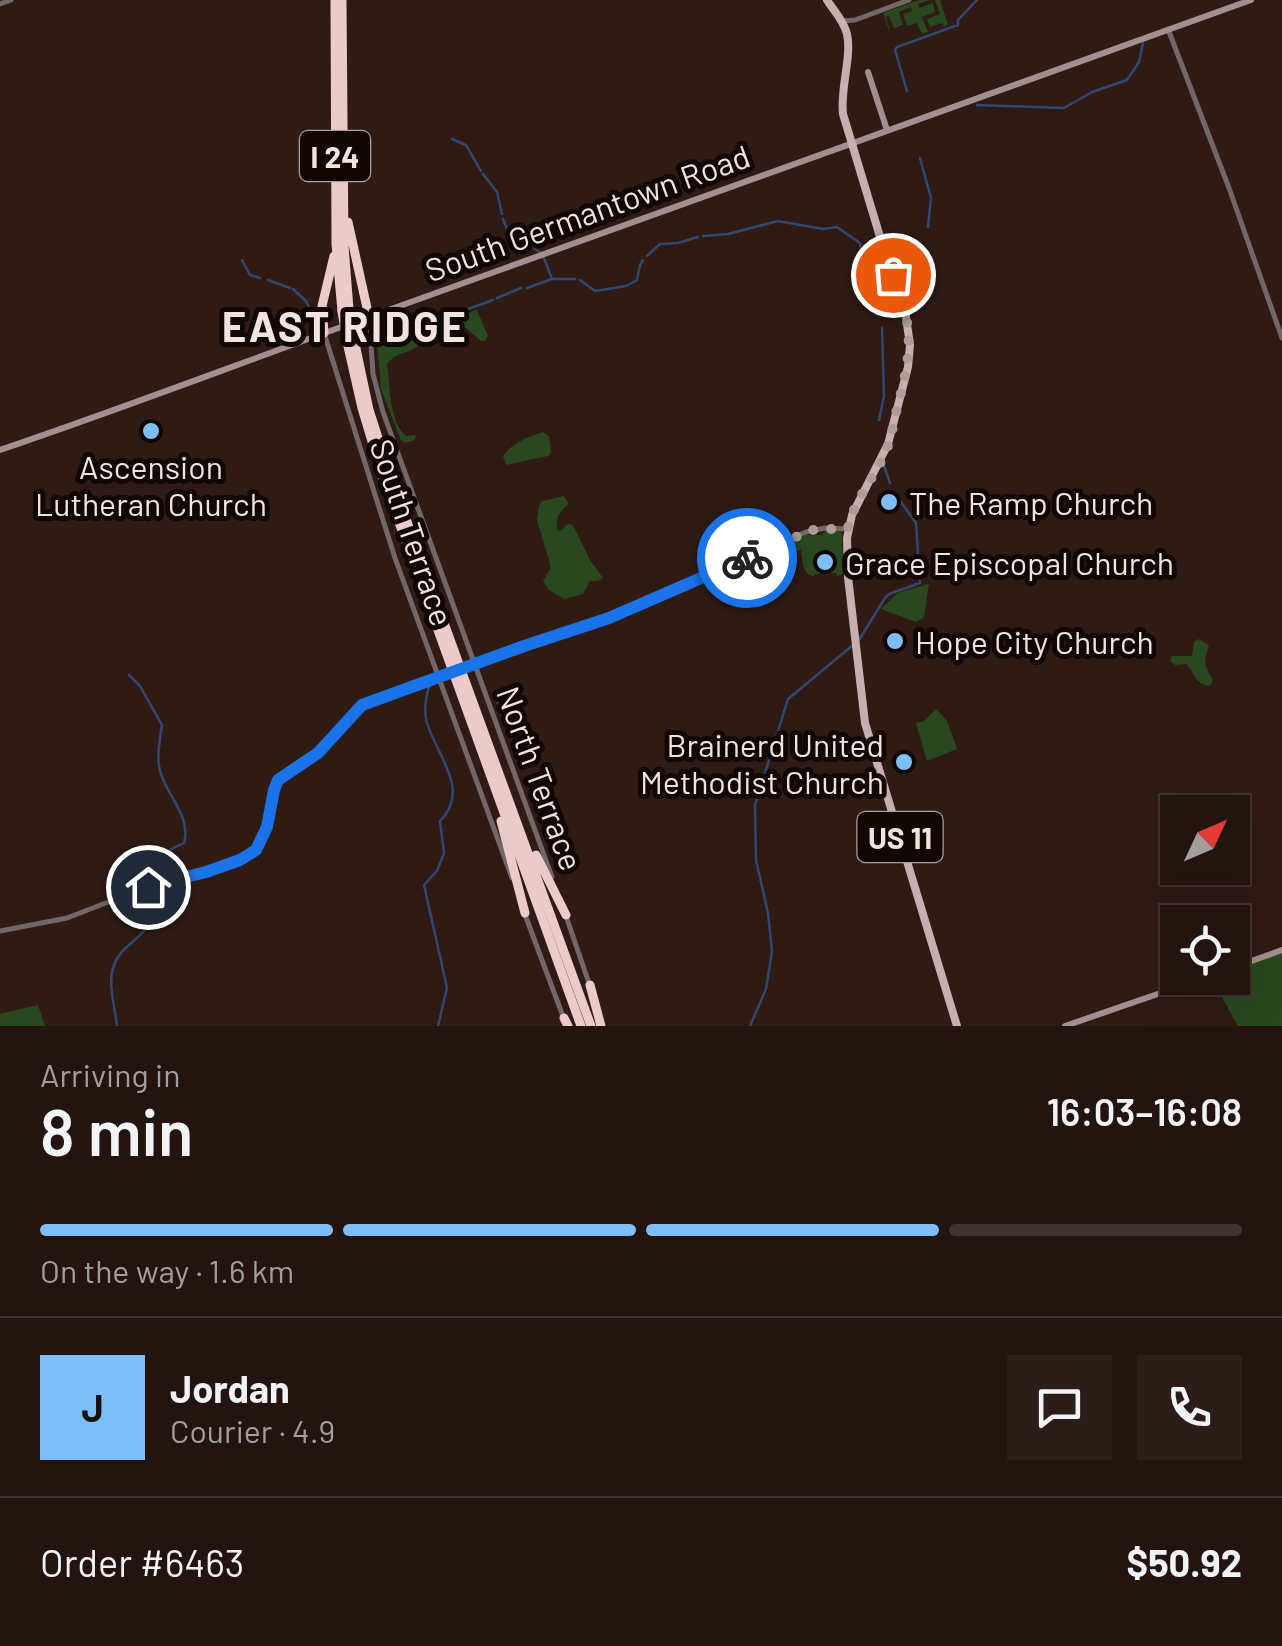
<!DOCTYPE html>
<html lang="en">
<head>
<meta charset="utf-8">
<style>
	:root { --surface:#24140f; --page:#2c1d18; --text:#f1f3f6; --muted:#a39e9e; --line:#41332f; --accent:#7dbef9 }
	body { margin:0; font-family:Barlow,sans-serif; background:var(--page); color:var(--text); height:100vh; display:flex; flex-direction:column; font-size:38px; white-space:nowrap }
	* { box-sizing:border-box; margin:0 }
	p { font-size:32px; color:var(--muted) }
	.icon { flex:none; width:55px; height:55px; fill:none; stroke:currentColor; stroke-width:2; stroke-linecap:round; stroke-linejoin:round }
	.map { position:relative; height:1026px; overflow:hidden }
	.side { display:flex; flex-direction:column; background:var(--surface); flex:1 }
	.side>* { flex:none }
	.needle { width:65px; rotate:46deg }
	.buttons { position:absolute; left:1160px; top:795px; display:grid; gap:20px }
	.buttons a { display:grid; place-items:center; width:90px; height:90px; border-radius:0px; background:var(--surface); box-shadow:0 10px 40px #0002,0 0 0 2px var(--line); font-size:50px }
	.pin { position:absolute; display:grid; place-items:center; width:85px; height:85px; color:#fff; margin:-42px; border:5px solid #fff; border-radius:50%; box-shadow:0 2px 10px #0007 }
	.courier { position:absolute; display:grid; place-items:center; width:100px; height:100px; margin:-50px; border:8px solid #1a73e8; border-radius:50%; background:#fff; color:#222; box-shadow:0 2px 12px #0007 }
	.overview em { font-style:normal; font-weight:600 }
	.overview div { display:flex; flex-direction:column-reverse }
	.overview { display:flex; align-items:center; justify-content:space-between; height:170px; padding:0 40px }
	h1 { font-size:65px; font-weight:600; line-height:75px }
	.bar { display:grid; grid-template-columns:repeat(4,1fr); gap:15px 10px; align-content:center; height:120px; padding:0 40px }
	.bar i { height:12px; border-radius:8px; background:var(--line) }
	.bar .current { background:var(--accent) }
	.bar p { grid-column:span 4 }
	.line { display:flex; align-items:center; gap:25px; padding:0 40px; border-top:2px solid var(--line) }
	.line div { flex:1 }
	.round { display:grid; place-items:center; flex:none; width:105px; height:105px; border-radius:0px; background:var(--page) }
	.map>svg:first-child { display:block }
	.green { fill:#29481f }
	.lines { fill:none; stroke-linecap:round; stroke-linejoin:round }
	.stream { stroke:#314872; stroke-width:2.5 }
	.tertiary { stroke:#746768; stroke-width:5 }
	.secondary { stroke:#a38f90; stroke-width:6 }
	.primary { stroke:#c8aeaf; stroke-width:8 }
	.motorway { stroke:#eacacb; stroke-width:9 }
	.tertiary-bridge { stroke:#746768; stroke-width:5 }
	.motorway-bridge { stroke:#eacacb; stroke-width:9 }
	.done { stroke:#ae9d97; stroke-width:10; stroke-dasharray:0 18 }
	.route { stroke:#1a73e8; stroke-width:12 }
	.poi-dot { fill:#7dbef9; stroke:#110806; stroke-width:4 }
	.labels { text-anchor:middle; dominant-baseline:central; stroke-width:10; stroke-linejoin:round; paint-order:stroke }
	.shield { fill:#110806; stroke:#aea19d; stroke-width:2.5 }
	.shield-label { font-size:30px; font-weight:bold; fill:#f2e3de }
	.street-label { font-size:32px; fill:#f2e3de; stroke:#110806 }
	.poi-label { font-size:32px; fill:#f2e3de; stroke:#110806; text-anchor:start }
	.district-label { font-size:42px; font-weight:bold; letter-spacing:2.5px; fill:#f2e3de; stroke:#110806 }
</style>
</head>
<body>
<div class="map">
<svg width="1282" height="1026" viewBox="0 0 1282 1026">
	<rect width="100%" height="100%" fill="#301b14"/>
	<!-- green -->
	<path class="green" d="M919 0H930L918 4 919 8 933 3 935 12 922 17 928 32 944 26 942 23 930 27 927 19 940 14 935 0H940L948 25 922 34 917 23 907 26 903 14 912 11 911 7 899 12 903 25 894 28 889 16 886 17 891 36 883 13Z
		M477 310 488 336 485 341H481L461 324C450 326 437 327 428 334 423 338 421 344 416 347 405 355 396 352 387 364 390 385 389 422 406 436L416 435 415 440 405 443 401 441 381 389 376 329 379 325 400 332 416 331Z
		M543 432 549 436 551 453 548 456 506 465 503 456C513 442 528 437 543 432Z
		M564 496 569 504C559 511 556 517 557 529L560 531 568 524 573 525 590 560 603 578 598 581H590L583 594 564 599 549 590 543 581 550 569V564L537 520 539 506 542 501Z
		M825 531 837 530 842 533 843 572 841 575 837 576 836 573 815 574 813 576C801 572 803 561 801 550L779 557 777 552 778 548 806 535H822Z
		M929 584 924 617 916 622 881 609 898 593Z
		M1198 639 1209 645C1204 663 1203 663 1213 680L1210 686C1195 685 1195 672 1186 664L1175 665 1170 661 1172 656H1192L1194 642Z
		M512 686 523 720 504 726 493 693Z
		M936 709 947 721 957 749 927 761 916 723 924 721Z
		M1282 952V1026H1238L1212 979 1232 978 1233 969Z
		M38 1005 45 1026H0V1014Z"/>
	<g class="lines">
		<!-- stream -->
		<path class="stream" d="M907 91 895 50 897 47 958 25V20L977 0
			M977 105 1064 108 1092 92 1127 80 1139 62 1143 43
			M452 139 466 145 481 171
			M920 158 931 198 928 227
			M483 174 497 192 502 214
			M503 219 507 229 541 253
			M703 236 728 234 778 221 823 229 837 227 860 243 861 253
			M647 256 660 244 678 243 698 237
			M544 258 552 279
			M242 260 250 275 260 278
			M268 280 290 288
			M580 280 595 291 626 286 637 280 640 265 643 260
			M527 288 552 279H575
			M293 289 306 301 311 311 317 313
			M497 298 521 288
			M379 320C400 338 423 324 447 316 462 311 477 306 493 300
			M879 420 884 396 882 328
			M884 466 890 483
			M859 640 885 598 889 594 920 583 916 523 898 498
			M430 683C426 696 423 710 427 723 437 756 471 790 440 821L444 853 437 871 424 885 447 988 438 1026
			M117 1026C115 1006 107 984 114 965 120 947 140 940 149 924 159 905 157 861 170 850 174 847 179 846 184 843 192 814 163 793 159 766 157 753 160 738 162 725L140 686 129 675
			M750 1026 766 989 772 951 768 913 756 860 755 805 788 699 853 645"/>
		<!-- tertiary -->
		<path class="tertiary" d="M0 4 11 0
			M841 21 855 20 909 0
			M1168 29 1229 188 1282 338
			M369 317 373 374 383 412 552 877
			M324 333 395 558 512 878
			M473 664 609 618 806 532 825 528 848 529
			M524 912 564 1019
			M566 916 590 986
			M0 931 67 918 155 884 206 872 249 855 259 847 263 838 271 813 274 790 283 776 318 753 363 705 443 675"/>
		<!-- secondary -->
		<path class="secondary" d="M868 72 887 130
			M0 450C124 408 246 361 369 317L1251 0
			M1232 968 1282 950
			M1065 1026 1204 978"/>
		<!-- primary -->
		<path class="primary" d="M827 0C834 11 844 21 847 34 852 57 840 88 843 114L884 250 904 303 910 345 908 367 888 444 852 515 847 538 848 577 865 723 957 1026"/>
		<!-- motorway -->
		<path class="motorway" d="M335 0 336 244 342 311
			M342 0 344 246 349 309
			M348 222 369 317
			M324 333 322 306 334 256
			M354 339 369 410 390 475 591 1026
			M347 342 362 408 383 478 581 1026
			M501 821 525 913
			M536 855 566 915
			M590 985 601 1026
			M564 1018 568 1026"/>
		<!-- tertiary-bridge -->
		<path class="tertiary-bridge" d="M446 674 470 665"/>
		<!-- motorway-bridge -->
		<path class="motorway-bridge" d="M349 309 354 339
			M342 311 347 342"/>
	</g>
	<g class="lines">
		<!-- done -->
		<path class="done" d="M747 558 812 530 848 528C854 500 875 477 886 451 892 436 894 420 898 405 912 350 914 329 893 275"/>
		<!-- route -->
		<path class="route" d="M148 887 206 872 240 860 256 850 267 827 274 790 278 780 318 753 362 705 524 646 609 618 747 558"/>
	</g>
	<!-- markers -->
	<g class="poi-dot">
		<circle cx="151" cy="431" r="10"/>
		<circle cx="889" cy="502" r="10"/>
		<circle cx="825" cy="562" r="10"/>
		<circle cx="895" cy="641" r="10"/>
		<circle cx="904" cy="762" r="10"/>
	</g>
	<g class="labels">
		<!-- shield labels -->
		<g class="shield">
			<rect x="300" y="131" width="70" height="50" rx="8"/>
			<rect x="857.5" y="812" width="85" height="50" rx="8"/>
		</g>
		<g class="shield-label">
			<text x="335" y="156">I 24</text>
			<text x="900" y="837">US 11</text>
		</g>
		<!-- street labels -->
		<g class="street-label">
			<text transform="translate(587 212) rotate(-20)">South Germantown Road</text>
			<text transform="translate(413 532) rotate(71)">South Terrace</text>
			<text transform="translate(541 778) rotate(70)">North Terrace</text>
		</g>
		<!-- poi labels -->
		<g class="poi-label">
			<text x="151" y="466" text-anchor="middle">Ascension<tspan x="151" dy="37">Lutheran Church</tspan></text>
			<text x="909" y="502">The Ramp Church</text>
			<text x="845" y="562">Grace Episcopal Church</text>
			<text x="915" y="641">Hope City Church</text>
			<text x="884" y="744" text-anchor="end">Brainerd United<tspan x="884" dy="37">Methodist Church</tspan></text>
		</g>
		<!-- district labels -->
		<g class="district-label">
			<text x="345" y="325">EAST RIDGE</text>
		</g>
	</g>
</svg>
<div class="buttons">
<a><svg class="needle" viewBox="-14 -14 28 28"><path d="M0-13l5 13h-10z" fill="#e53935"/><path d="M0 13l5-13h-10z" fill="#a39e9e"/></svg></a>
<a><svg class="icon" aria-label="locate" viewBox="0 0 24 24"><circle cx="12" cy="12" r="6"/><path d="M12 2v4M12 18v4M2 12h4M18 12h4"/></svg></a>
</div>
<div class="pin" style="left:893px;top:275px;background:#ea580c"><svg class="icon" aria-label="bag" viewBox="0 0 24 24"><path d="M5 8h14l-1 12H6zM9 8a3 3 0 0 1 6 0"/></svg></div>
<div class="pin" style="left:148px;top:887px;background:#1f2937"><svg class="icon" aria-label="home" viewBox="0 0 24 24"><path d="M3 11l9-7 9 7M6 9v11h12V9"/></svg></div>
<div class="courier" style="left:747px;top:558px"><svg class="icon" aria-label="bike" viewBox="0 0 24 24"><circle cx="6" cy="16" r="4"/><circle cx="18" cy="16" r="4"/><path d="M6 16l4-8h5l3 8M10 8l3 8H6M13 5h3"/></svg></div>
</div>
<section class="side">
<div class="overview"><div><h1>8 min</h1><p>Arriving in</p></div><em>16:03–16:08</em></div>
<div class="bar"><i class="current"></i><i class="current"></i><i class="current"></i><i></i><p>On the way · 1.6 km</p></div>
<div class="line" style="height:180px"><b class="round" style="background:var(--accent);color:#111">J</b><div><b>Jordan</b><p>Courier · 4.9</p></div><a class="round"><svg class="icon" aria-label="chat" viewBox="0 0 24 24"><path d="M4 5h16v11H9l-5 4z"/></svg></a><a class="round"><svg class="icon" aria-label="phone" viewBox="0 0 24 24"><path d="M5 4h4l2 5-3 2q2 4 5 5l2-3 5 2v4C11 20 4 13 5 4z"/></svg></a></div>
<div class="line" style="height:130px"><div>Order #6463</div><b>$50.92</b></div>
</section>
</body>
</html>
